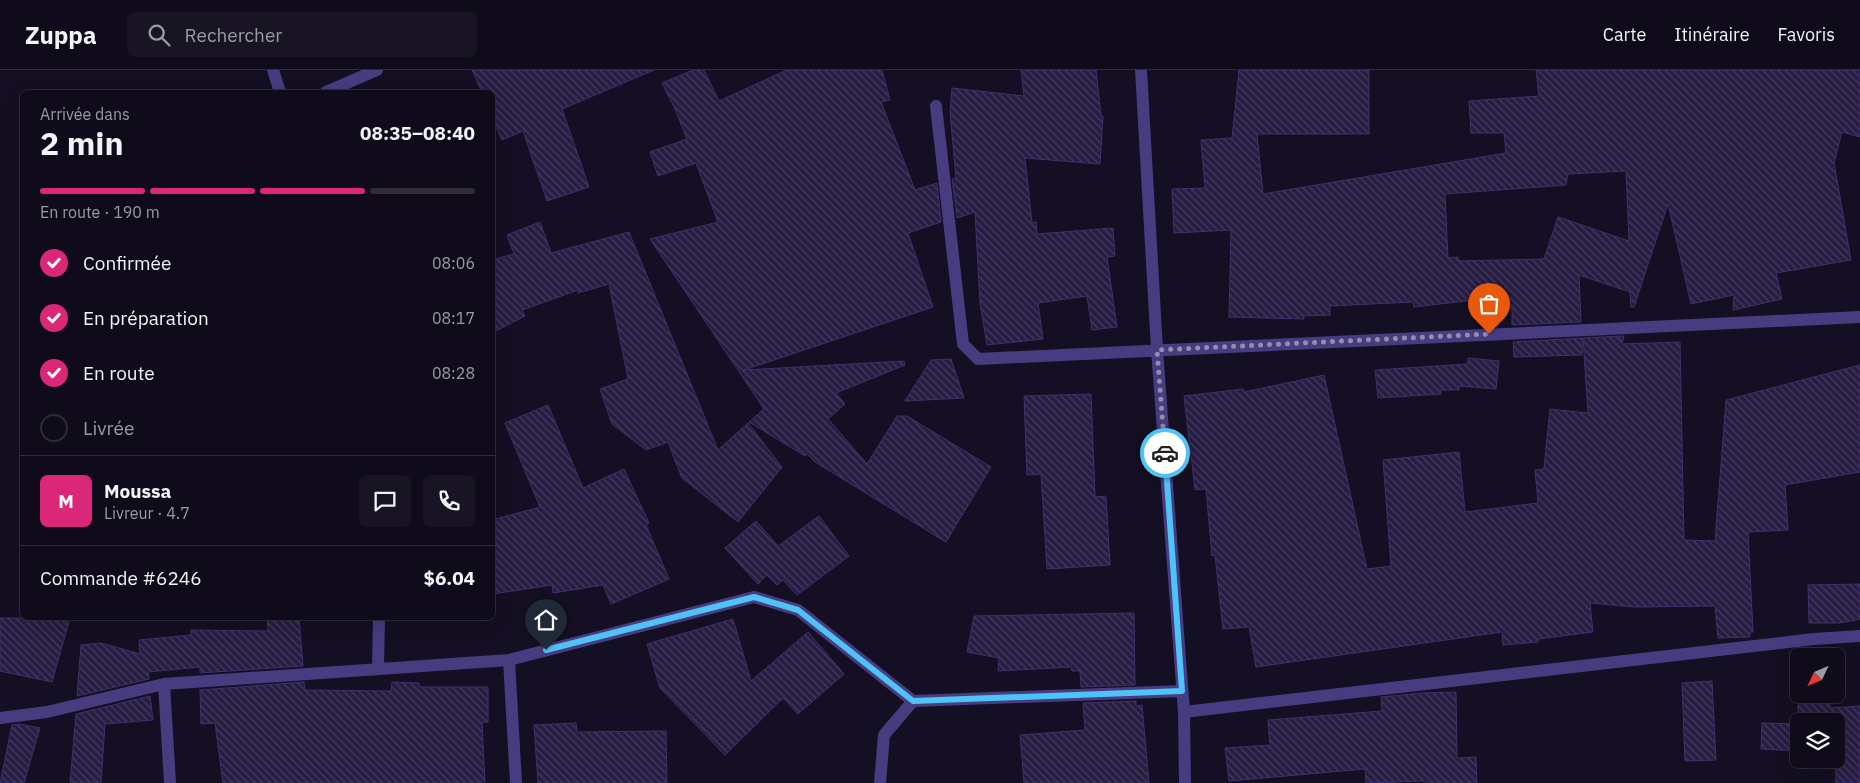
<!DOCTYPE html>
<html lang="fr">
<head>
<meta charset="utf-8">
<style>
	:root { --surface:#0f0b1a; --page:#181423; --text:#f1f3f6; --muted:#9b9ba2; --line:#2f2b39; --accent:#db2777 }
	body { margin:0; font-family:"IBM Plex Sans",sans-serif; background:var(--page); color:var(--text); height:100vh; display:flex; flex-direction:column; font-size:19px; white-space:nowrap }
	* { box-sizing:border-box; margin:0 }
	p { font-size:16px; color:var(--muted) }
	.icon { flex:none; width:28px; height:28px; fill:none; stroke:currentColor; stroke-width:2; stroke-linecap:round; stroke-linejoin:round }
	.map { position:relative; flex:1; overflow:hidden }
	.drawer { position:absolute; left:20px; top:20px; width:475px; height:530px; display:flex; flex-direction:column; background:var(--surface); border-radius:8px; box-shadow:0 5px 20px #0002,0 0 0 1px var(--line) }
	.drawer>* { flex:none }
	.needle { width:32px; rotate:226deg }
	.tools { position:absolute; left:1790px; top:578px; display:grid; gap:10px }
	.tools a { display:grid; place-items:center; width:55px; height:55px; border-radius:8px; background:var(--surface); box-shadow:0 5px 20px #0002,0 0 0 1px var(--line); font-size:25px }
	.pin { position:absolute; display:grid; place-items:center; width:42px; height:42px; color:#fff; margin:-51px -21px; border-radius:50% 50% 50% 0; rotate:-45deg; box-shadow:0 0 5px #0007 }
	.pin .icon { rotate:45deg }
	.courier { position:absolute; display:grid; place-items:center; width:50px; height:50px; margin:-25px; border:4px solid #4fc3f7; border-radius:50%; background:#fff; color:#222; box-shadow:0 1px 6px #0007 }
	.headline em { font-style:normal; font-weight:700 }
	.headline div { display:flex; flex-direction:column-reverse }
	.headline { display:flex; align-items:center; justify-content:space-between; height:85px; padding:0 20px }
	h1 { font-size:32px; font-weight:700; line-height:38px }
	.bar { display:grid; grid-template-columns:repeat(4,1fr); gap:8px 5px; align-content:center; height:60px; padding:0 20px }
	.bar i { height:6px; border-radius:4px; background:var(--line) }
	.bar .on { background:var(--accent) }
	.bar p { grid-column:span 4 }
	.line { display:flex; align-items:center; gap:12px; padding:0 20px; border-top:1px solid var(--line) }
	.line div { flex:1 }
	.round { display:grid; place-items:center; flex:none; width:52px; height:52px; border-radius:8px; background:var(--page) }
	ol { padding:0 20px; list-style:none }
	li { display:flex; align-items:center; gap:15px; height:55px }
	li p { margin-inline-start:auto }
	li .icon { padding:5px; border-radius:50%; background:var(--accent); color:#fff; stroke-width:4 }
	li:last-child { color:var(--muted) }
	li i { width:28px; height:28px; border:2px solid var(--line); border-radius:50% }
	header { display:flex; align-items:center; gap:30px; box-sizing:border-box; height:70px; padding:0 25px; background:var(--surface); border-bottom:1px solid var(--line) }
	header strong { font-size:24px }
	nav { display:flex; gap:28px; margin-inline-start:auto; font-size:18px }
	.search { width:350px; height:45px; background:var(--page); display:flex; align-items:center; gap:12px; box-sizing:border-box; padding:0 18px; border-radius:8px; color:var(--muted); font-size:19px }
	.map>svg:first-child { display:block }
	.building { fill:url(#building-back-hatch); stroke:#422f6d; fill-rule:evenodd }
	.lines { fill:none; stroke-linecap:round; stroke-linejoin:round }
	.lane { stroke:#463c7f; stroke-width:12 }
	.street { stroke:#463c7f; stroke-width:12 }
	.done { stroke:#958db0; stroke-width:5; stroke-dasharray:0 9 }
	.route { stroke:#4fc3f7; stroke-width:6 }
</style>
</head>
<body>
<header>
<strong>Zuppa</strong>
<div class="search"><svg class="icon" aria-label="search" viewBox="0 0 24 24"><circle cx="10" cy="10" r="6"/><path d="M15 15l6 6"/></svg>Rechercher</div>
<nav><a>Carte</a><a>Itinéraire</a><a>Favoris</a></nav>
</header>
<div class="map">
<svg width="1860" height="713" viewBox="0 0 1860 713">
	<defs>
		<pattern id="building-back-hatch" width="6" height="6" patternUnits="userSpaceOnUse" patternTransform="scale(1.25)"><rect width="6" height="6" fill="#271c42"/><path d="M-1 5l2 2M0 0l6 6M5-1l2 2" fill="none" stroke="#463c5e"/></pattern>
	</defs>
	<rect width="100%" height="100%" fill="#140f22"/>
	<!-- building -->
	<path class="building" d="M472 0H654L562 39 589 117 547 131 523 61 502 70 492 48V22H482Z
		M693 0H704L719 31 787 0H882L890 30 881 32 915 120 937 113 941 152 908 163 933 237 744 300 904 291 905 295 836 323 845 334 828 349 867 394 897 346H907L991 397 946 472 815 392 807 384 805 386 749 352 764 339 650 169 718 152 696 93 658 106 650 82 687 69 675 39 662 13Z
		M1021 0H1096L1101 46H1103L1100 94 1025 88 1032 153 1036 152 1037 164 1113 158 1115 186 1107 187 1117 257 1092 260 1087 226 1038 233 1043 269 987 275 980 233 975 142 957 148 952 109 956 108 950 42 952 18 1024 26Z
		M1239 0H1369V64H1257L1263 124 1506 83 1504 63H1471L1469 31 1539 26 1536 0H1860V67L1842 62 1834 93 1851 190 1776 203 1782 229 1733 240 1734 225 1691 234 1668 134 1634 237H1631L1630 222 1579 205 1581 252 1512 255V239L1474 240V230L1414 237 1413 232 1330 236V245L1304 246V249L1229 247 1231 160 1174 163 1172 119 1205 118 1201 70 1232 68ZM1626 101 1629 171 1558 147 1544 189 1459 191 1458 187 1448 188 1445 124 1566 115 1568 104Z
		M540 152 551 183 629 162 718 380 748 353 782 397 738 452 682 408 668 372 646 380 612 354 600 319 628 309 609 214 578 223V220L522 240 525 246 492 263V190L514 184 507 165Z
		M1624 266 1622 274 1680 272 1684 470 1715 471 1726 330 1860 295V402L1785 415 1788 460 1748 462 1753 562H1750V567L1718 568 1715 536 1634 537 1590 533 1593 562 1538 569V572L1503 575 1502 562 1256 597 1249 557 1223 559 1215 485 1212 486 1206 419 1195 420 1184 326 1243 319 1244 322 1324 305 1367 499 1391 496 1383 390 1459 382 1465 442 1538 433 1535 400 1544 399 1550 339 1588 343 1583 268Z
		M1582 268V285L1514 287 1513 272Z
		M1468 288 1499 291 1496 319 1459 316V320H1440L1441 324 1378 328 1375 300 1468 294Z
		M951 289 964 328 905 331 931 290Z
		M1091 324 1095 427 1106 426 1110 495 1047 499 1041 404 1027 405 1024 326Z
		M548 335 583 418 624 399 649 453 646 455 669 509 611 534 603 515 553 523 552 515 492 524V450L540 437 505 353Z
		M819 446 849 486 797 525 783 510 777 515 767 505 758 514 725 478 756 451 778 476Z
		M1860 514V549L1840 553H1809L1808 515Z
		M1134 543 1135 615 1081 617 1080 601H1072L1071 597 998 601 999 588 967 582 974 546Z
		M0 548H70L52 612 0 601Z
		M267 548H299L303 596 200 603V597L148 602 149 609 77 626 81 575 101 573 140 584 139 570 191 565V560L268 561Z
		M733 549 751 611 808 562 844 604 798 644 783 628 725 685 660 618 647 574Z
		M1712 611 1716 690 1685 691 1682 613Z
		M304 612 305 620 391 621 392 612 419 613V617H488V652H482L485 713H223L215 653 201 654 200 620Z
		M1456 622 1457 688 1476 687 1477 713H1426V711L1366 713 1365 699 1229 711 1225 678 1270 675 1268 650 1382 641 1381 627 1422 623Z
		M1798 624H1830V638L1860 636V713H1836V651H1799V681L1761 679 1762 653 1798 654Z
		M150 626 153 650 105 654 101 713H70L76 644Z
		M1136 631V636L1142 635 1149 713H1024L1020 665 1085 660 1083 633Z
		M576 653 577 662 666 661 667 713H538L534 655Z
		M19 654 40 658 24 713H0L12 655Z"/>
	<g class="lines">
		<!-- lane -->
		<path class="lane" d="M326 22 377 0"/>
		<!-- street -->
		<path class="street" d="M273 0 280 22
			M1141 0 1157 280 1184 642 1185 713
			M936 36 963 274 978 289 1860 247
			M509 590 516 713
			M378 598 379 548
			M164 614 170 713
			M1184 642 1814 569 1860 566
			M0 648 47 642 164 614 509 590 754 527 798 540 913 631
			M880 713 884 665 913 631 1182 621"/>
	</g>
	<g class="lines">
		<!-- done -->
		<path class="done" d="M1165 383 1157 280 1489 264"/>
		<!-- route -->
		<path class="route" d="M546 580 754 527 798 540 913 631 1182 621 1165 383"/>
	</g>
</svg>
<div class="tools">
<a><svg class="needle" viewBox="-14 -14 28 28"><path d="M0-13l5 13h-10z" fill="#e53935"/><path d="M0 13l5-13h-10z" fill="#9b9ba2"/></svg></a>
<a><svg class="icon" aria-label="layers" viewBox="0 0 24 24"><path d="M12 4l9 5-9 5-9-5zM3 14l9 5 9-5"/></svg></a>
</div>
<div class="pin" style="left:1489px;top:264px;background:#ea580c"><svg class="icon" aria-label="bag" viewBox="0 0 24 24"><path d="M5 8h14l-1 12H6zM9 8a3 3 0 0 1 6 0"/></svg></div>
<div class="pin" style="left:546px;top:580px;background:#1f2937"><svg class="icon" aria-label="home" viewBox="0 0 24 24"><path d="M3 11l9-7 9 7M6 9v11h12V9"/></svg></div>
<div class="courier" style="left:1165px;top:383px"><svg class="icon" aria-label="car" viewBox="0 0 24 24"><path d="M5 17H2v-5l4-1 3-4h7l3 4 3 1v5h-3M9 17h6M6 11h13"/><circle cx="7" cy="17" r="2"/><circle cx="17" cy="17" r="2"/></svg></div>
<section class="drawer">
<div class="headline"><div><h1>2 min</h1><p>Arrivée dans</p></div><em>08:35–08:40</em></div>
<div class="bar"><i class="on"></i><i class="on"></i><i class="on"></i><i></i><p>En route · 190 m</p></div>
<ol>
<li><svg class="icon" aria-label="check" viewBox="0 0 24 24"><path d="M5 12l5 5 9-10"/></svg>Confirmée<p>08:06</p></li>
<li><svg class="icon" aria-label="check" viewBox="0 0 24 24"><path d="M5 12l5 5 9-10"/></svg>En préparation<p>08:17</p></li>
<li><svg class="icon" aria-label="check" viewBox="0 0 24 24"><path d="M5 12l5 5 9-10"/></svg>En route<p>08:28</p></li>
<li><i></i>Livrée</li>
</ol>
<div class="line" style="height:90px"><b class="round" style="background:var(--accent);color:#fff">M</b><div><b>Moussa</b><p>Livreur · 4.7</p></div><a class="round"><svg class="icon" aria-label="chat" viewBox="0 0 24 24"><path d="M4 5h16v11H9l-5 4z"/></svg></a><a class="round"><svg class="icon" aria-label="phone" viewBox="0 0 24 24"><path d="M5 4h4l2 5-3 2q2 4 5 5l2-3 5 2v4C11 20 4 13 5 4z"/></svg></a></div>
<div class="line" style="height:65px"><div>Commande #6246</div><b>$6.04</b></div>
</section>
</div>
</body>
</html>
